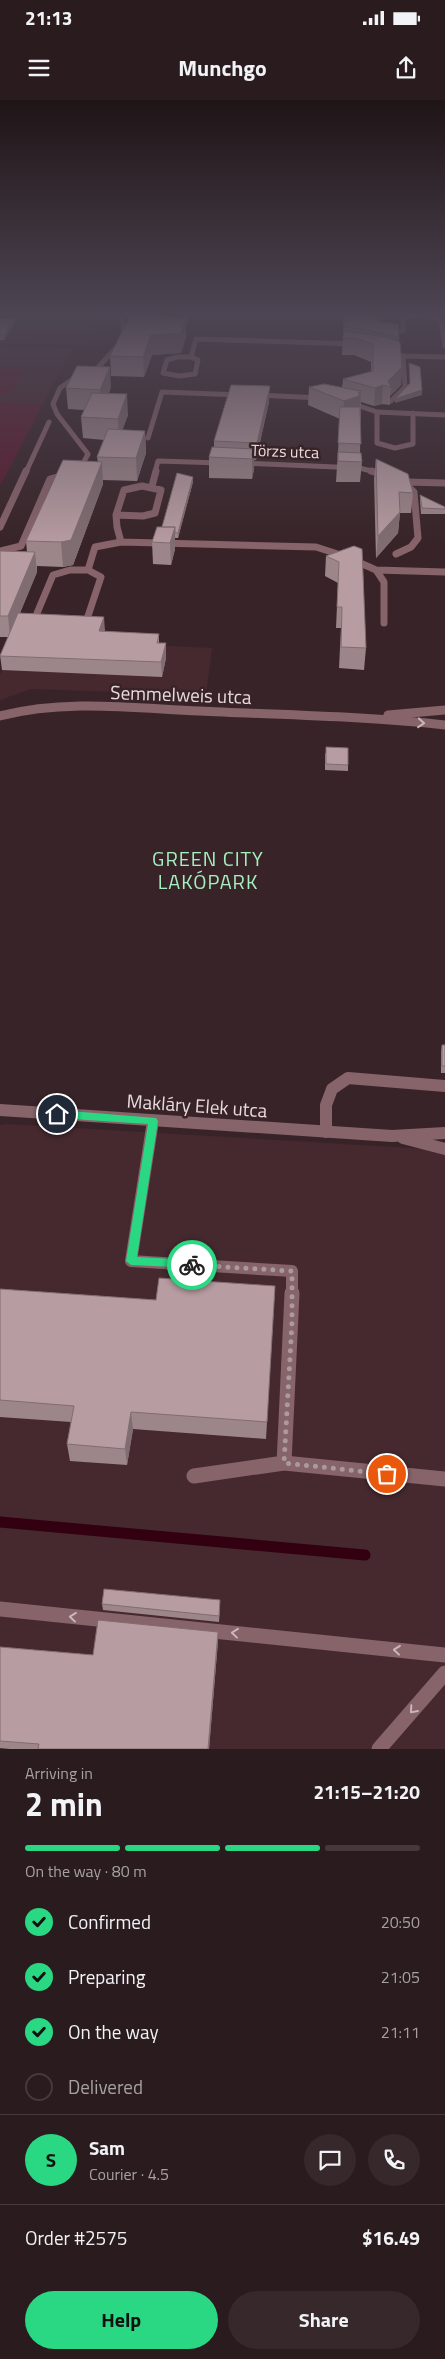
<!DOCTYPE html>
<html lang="en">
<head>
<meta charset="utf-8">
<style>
	:root { --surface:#2a1b1e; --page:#36282b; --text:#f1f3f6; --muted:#a5a1a4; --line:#46393c; --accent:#2ad884 }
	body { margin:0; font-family:"Titillium Web",sans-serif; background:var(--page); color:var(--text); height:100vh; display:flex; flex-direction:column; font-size:19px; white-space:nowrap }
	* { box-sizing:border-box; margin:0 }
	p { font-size:16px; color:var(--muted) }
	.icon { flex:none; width:28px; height:28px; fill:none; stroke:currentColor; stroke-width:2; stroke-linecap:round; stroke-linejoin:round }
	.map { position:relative; height:1649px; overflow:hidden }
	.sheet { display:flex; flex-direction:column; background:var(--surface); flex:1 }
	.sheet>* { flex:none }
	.pin { position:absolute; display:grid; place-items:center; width:42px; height:42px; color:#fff; margin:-21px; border:2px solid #fff; border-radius:50%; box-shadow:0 1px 5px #0007 }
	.courier { position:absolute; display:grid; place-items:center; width:50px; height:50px; margin:-25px; border:4px solid #2ad884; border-radius:50%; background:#fff; color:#222; box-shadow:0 1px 6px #0007 }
	.head em { font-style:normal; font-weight:700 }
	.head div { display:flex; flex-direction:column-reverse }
	.head { display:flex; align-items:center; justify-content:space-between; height:85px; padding:0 25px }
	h1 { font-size:32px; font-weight:700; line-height:38px }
	.bar { display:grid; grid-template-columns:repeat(4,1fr); gap:8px 5px; align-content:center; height:60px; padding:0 25px }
	.bar i { height:6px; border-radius:4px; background:var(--line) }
	.bar .selected { background:var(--accent) }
	.bar p { grid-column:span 4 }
	.line { display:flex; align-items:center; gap:12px; padding:0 25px; border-top:1px solid var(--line) }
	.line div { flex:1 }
	.round { display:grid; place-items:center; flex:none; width:52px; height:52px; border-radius:26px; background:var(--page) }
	ol { padding:0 25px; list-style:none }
	li { display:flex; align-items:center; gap:15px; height:55px }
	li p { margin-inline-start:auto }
	li .icon { padding:5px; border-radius:50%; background:var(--accent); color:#111; stroke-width:4 }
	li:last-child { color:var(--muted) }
	li i { width:28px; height:28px; border:2px solid var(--line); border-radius:50% }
	.cta { display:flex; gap:10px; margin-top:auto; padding:10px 25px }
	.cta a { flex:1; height:58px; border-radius:30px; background:var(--accent); color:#111; font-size:20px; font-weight:700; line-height:58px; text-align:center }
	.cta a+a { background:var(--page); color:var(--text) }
	.status { display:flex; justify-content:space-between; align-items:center; height:35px; padding:0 25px; background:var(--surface); direction:ltr }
	.status svg { height:14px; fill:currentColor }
	header { display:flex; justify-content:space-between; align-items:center; height:65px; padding:0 25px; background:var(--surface); font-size:22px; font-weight:700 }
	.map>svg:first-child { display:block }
	.built { fill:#45292f }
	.green { fill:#5a1c2e }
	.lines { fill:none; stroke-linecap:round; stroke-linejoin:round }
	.stream { stroke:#301; stroke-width:11 }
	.lane-far3 { stroke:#87636a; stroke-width:5 }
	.lane-far2 { stroke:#87636a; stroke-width:7 }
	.lane-far1 { stroke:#87636a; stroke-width:12 }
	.lane { stroke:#87636a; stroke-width:15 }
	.street-far3 { stroke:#87636a; stroke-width:5 }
	.street-far2 { stroke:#87636a; stroke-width:7 }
	.street-far1 { stroke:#87636a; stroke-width:9 }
	.street { stroke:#87636a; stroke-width:12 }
	.wall { fill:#9d868a }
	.shaded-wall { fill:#806d71 }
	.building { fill:#b79ca1; stroke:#806d71 }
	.oneway { stroke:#cbb6ba }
	.route { fill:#2ad884 }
	.done { stroke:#aa9a9e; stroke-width:5; stroke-dasharray:0 9 }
	.labels { text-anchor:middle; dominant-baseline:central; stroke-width:5; stroke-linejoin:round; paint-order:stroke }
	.far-street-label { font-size:16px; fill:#e8dadd; stroke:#382428 }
	.street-label { font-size:19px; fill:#e8dadd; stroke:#382428 }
	.neighbourhood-label { font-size:20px; letter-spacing:1px; fill:#a5f0c0; stroke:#382428 }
</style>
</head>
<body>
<div class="status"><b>21:13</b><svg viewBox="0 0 49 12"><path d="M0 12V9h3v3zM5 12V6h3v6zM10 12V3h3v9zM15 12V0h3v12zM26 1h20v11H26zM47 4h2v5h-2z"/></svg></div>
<header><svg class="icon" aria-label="menu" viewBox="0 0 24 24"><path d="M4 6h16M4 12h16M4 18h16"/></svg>Munchgo<svg class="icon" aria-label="share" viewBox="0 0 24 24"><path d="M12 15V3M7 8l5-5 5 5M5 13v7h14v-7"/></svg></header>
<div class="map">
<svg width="445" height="1649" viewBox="0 0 445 1649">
	<rect width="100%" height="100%" fill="#382428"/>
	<!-- built -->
	<path class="built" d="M9 214H102L88 245 0 243V216Z
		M0 247 73 248 43 304 0 303Z
		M15 539 212 548 206 595 31 589 0 600V575Z
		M7 1024 445 1050V1649H0V1025Z"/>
	<!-- green -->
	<path class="green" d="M0 268 25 269 10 295H0Z
		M0 302 43 304 0 386Z"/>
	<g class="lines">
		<!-- stream -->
		<path class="stream" d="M0 1422 365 1455"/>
		<!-- lane-far3 -->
		<path class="lane-far3" d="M73 279 60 288 53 304 57 314 88 354 79 371 75 372
			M377 312V343L395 348 413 344V313"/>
		<!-- lane-far2 -->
		<path class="lane-far2" d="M0 451 21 446 50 379 79 371"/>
		<!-- lane-far1 -->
		<path class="lane-far1" d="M153 1021 131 1161 292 1171V1194
			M326 1032V1005L332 989 348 978 445 986"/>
		<!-- lane -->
		<path class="lane" d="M284 1363 292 1193
			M194 1376 284 1363 445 1379
			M0 1509 445 1555
			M379 1649 445 1573"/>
		<!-- street-far3 -->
		<path class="street-far3" d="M410 214 440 218
			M440 214 445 246
			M395 216 403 218V230L397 232 380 230V218Z
			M403 218 413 216
			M185 224 188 214
			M390 251 403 256 445 257
			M177 257H191L198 260 195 274 179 276 163 273 167 260Z
			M191 257 196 239 356 244
			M92 274 125 238 121 214
			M256 295 321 298
			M391 301 405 287 403 256
			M348 302 377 312 445 315
			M148 338 162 292 241 295
			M241 363 359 368 376 372
			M26 372 49 322
			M155 372 158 361 221 363"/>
		<!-- street-far2 -->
		<path class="street-far2" d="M371 371 388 375
			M405 382 445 383
			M142 386 161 390 155 413 143 416 116 415 124 390Z
			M152 386 156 371
			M0 427 26 371
			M121 442 316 447 347 457 376 470 384 482V523
			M396 454 411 447 418 438 414 392 403 382
			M376 470 445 472
			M44 522 35 518 53 475 70 470H88L95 447 121 442 117 427 116 415
			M77 523 87 519 101 477 88 470"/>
		<!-- street-far1 -->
		<path class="street-far1" d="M388 615 445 610
			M0 616C65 599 133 608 199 611 281 615 363 616 445 625"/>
		<!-- street -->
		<path class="street" d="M0 1010 392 1036 445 1033
			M403 1038 445 1049"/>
	</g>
	<!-- wall -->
	<path class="wall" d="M131 214H168L167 217 186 218V237L181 253 152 255 144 277 111 276 110 256Z
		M344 214 377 218 379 222 399 237V241L402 267 401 285 390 296V305L382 304 374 306 361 302 360 353 362 362 360 382H336L340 319 308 305 309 287H342L343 279 371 272V262L354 255H342Z
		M0 218H15V223L4 240H0Z
		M111 287 109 293 128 315 122 330 145 331 146 353 137 381 103 380V384L73 465 63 467 37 466V472L20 513 105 532 159 534V543L166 558 162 577 2 570 0 555 8 537H0V451L27 452 26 441 98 362 97 357 104 340 83 338 81 317 84 310 68 309 66 288Z
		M269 302 256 360H254V369L252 379 209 378V357L214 347V341Z
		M376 359 413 393 411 413H400L398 433 376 458 374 379Z
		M193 377V382L178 438H175V449L171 465 153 464 152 442Z
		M420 395 445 407V414H421L420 401Z
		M354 446 366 548 364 570 339 568 341 528H336L338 483 325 476 326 456Z
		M325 653 348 665V671L325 670Z
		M442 945H445V973H441V952Z
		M275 1186 266 1339 133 1329 127 1365 70 1361 67 1344 71 1322 0 1317V1189L156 1200Z
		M102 1504 220 1506 219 1522 103 1510Z
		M218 1532V1541L209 1649H10L0 1648V1547L93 1555Z"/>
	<!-- shaded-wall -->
	<path class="shaded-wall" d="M161 214H168L161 234 186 218V237L181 253 152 255 144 277 143 257 151 235Z
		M15 218V223L4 240V235Z
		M110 267 111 287 102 311 100 290Z
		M402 267 401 285 390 296 391 287 388 281Z
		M383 285 382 304 374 306 375 288Z
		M270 286 269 302 256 360 257 343Z
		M422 290V295L395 303V299Z
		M361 291 360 310 342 320 344 301Z
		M127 294 128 315 119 340 118 319Z
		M145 331 146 353 137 381 136 358Z
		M255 349 254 369 252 379V359Z
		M102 362 103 384 73 465 63 467 61 442Z
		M193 377V382L178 438V433Z
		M400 412 398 433 376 458 378 436Z
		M175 427V449L171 465 170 443Z
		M35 452 37 472 10 537 8 516Z
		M104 517 105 531H99Z
		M166 543V558L162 577 161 562Z
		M131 1312 133 1329 127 1365 125 1349Z
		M218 1532V1541L209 1649H208Z"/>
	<!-- building -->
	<path class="building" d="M131 214H161L160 217 186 218 181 233 151 235 143 257 110 256Z
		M344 214H377V218L379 222 398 224 399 237 363 229 344 227Z
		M0 218H15L4 235H0Z
		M344 231 387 237 400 242 402 267 388 281 391 287 383 285 375 288 343 279 373 271V244L355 238H343Z
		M409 263 420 267 422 290 395 299 410 283Z
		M77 266 110 267 100 290 66 288Z
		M324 284 361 291 359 292V296L344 301 309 287Z
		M231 285 270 286 257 343 214 341Z
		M92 293 127 294 118 319 81 317Z
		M340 307H360L361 344 338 343Z
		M108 329 145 331 136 358 97 357Z
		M212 347 255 349 252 359 209 357Z
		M338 352 361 353 362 362 338 361Z
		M376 359 408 374 413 393 399 392 400 412 378 436Z
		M63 360 102 362 71 440 61 442 26 441Z
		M177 373 193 377 178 433H175V427H162Z
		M420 395 445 407V409L422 408Z
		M157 427H175L170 443 152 442Z
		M354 446 362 449 366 548 341 547 342 507H337L339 462 326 456Z
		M0 451 35 452 8 516H0Z
		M18 513 104 517 99 531 159 534 157 543H166L161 562 0 556Z
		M326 647 348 648V665L326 664Z
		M442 945H445V966H442Z
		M159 1178 275 1186 267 1322 131 1312 125 1349 67 1344 74 1306 0 1300V1189L156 1200Z
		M104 1489 220 1500 219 1516 102 1504Z
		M98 1520 218 1532 208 1649H38L39 1644 0 1641V1547L93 1555Z"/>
	<!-- one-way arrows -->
	<defs><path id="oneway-chevron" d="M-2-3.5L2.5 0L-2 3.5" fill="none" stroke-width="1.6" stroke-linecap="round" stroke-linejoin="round" transform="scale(1.25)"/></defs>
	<g class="oneway">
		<use href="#oneway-chevron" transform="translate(421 623) rotate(5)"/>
		<use href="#oneway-chevron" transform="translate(73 1517) rotate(-174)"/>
		<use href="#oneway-chevron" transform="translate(235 1533) rotate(-174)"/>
		<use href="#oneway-chevron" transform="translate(397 1550) rotate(-174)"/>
		<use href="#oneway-chevron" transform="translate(413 1610) rotate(131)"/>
	</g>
	<!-- sky -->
	<linearGradient id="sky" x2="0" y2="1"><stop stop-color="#1f1416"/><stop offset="0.48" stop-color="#4d4553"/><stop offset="1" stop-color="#4d4553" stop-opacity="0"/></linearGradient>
	<rect width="445" height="445" fill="url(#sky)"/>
	<!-- route -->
	<path class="route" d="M57 1010 156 1018 158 1021 137 1157 192 1160 196 1161V1168L131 1165 126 1161 148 1024 57 1018 53 1014Z"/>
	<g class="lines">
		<!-- done -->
		<path class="done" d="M192 1165 292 1171V1222L284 1363 387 1374"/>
	</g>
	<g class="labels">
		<!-- far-street labels -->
		<g class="far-street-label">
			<text transform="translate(285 351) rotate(2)">Törzs utca</text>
		</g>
		<!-- street labels -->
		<g class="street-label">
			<text transform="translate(181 594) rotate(2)">Semmelweis utca</text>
			<text transform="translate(197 1005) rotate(4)">Makláry Elek utca</text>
		</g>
		<!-- neighbourhood labels -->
		<g class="neighbourhood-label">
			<text x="208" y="758">GREEN CITY<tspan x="208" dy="23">LAKÓPARK</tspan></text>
		</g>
	</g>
</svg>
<div class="pin" style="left:387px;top:1374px;background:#ea580c"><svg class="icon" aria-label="bag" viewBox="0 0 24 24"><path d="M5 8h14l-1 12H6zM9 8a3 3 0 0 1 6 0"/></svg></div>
<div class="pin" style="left:57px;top:1014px;background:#1f2937"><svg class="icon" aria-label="home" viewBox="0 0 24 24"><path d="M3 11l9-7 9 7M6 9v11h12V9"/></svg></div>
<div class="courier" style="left:192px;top:1165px"><svg class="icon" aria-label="bike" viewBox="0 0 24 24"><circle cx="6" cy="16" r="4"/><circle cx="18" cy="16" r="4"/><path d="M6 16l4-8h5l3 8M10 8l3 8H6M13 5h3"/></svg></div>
</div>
<section class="sheet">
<div class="head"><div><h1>2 min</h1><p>Arriving in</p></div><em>21:15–21:20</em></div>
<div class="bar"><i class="selected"></i><i class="selected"></i><i class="selected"></i><i></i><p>On the way · 80 m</p></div>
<ol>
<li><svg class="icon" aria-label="check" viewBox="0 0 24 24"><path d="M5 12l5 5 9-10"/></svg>Confirmed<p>20:50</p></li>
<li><svg class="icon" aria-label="check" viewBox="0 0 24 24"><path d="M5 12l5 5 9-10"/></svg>Preparing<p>21:05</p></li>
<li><svg class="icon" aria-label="check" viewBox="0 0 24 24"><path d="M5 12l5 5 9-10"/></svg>On the way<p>21:11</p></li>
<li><i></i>Delivered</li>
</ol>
<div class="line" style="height:90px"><b class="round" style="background:var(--accent);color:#111">S</b><div><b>Sam</b><p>Courier · 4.5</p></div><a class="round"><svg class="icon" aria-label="chat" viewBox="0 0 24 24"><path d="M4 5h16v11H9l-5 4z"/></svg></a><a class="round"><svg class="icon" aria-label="phone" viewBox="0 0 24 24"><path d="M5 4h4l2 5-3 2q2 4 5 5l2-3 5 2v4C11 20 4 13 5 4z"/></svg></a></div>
<div class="line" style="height:65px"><div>Order #2575</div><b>$16.49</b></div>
<div class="cta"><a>Help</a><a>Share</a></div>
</section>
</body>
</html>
